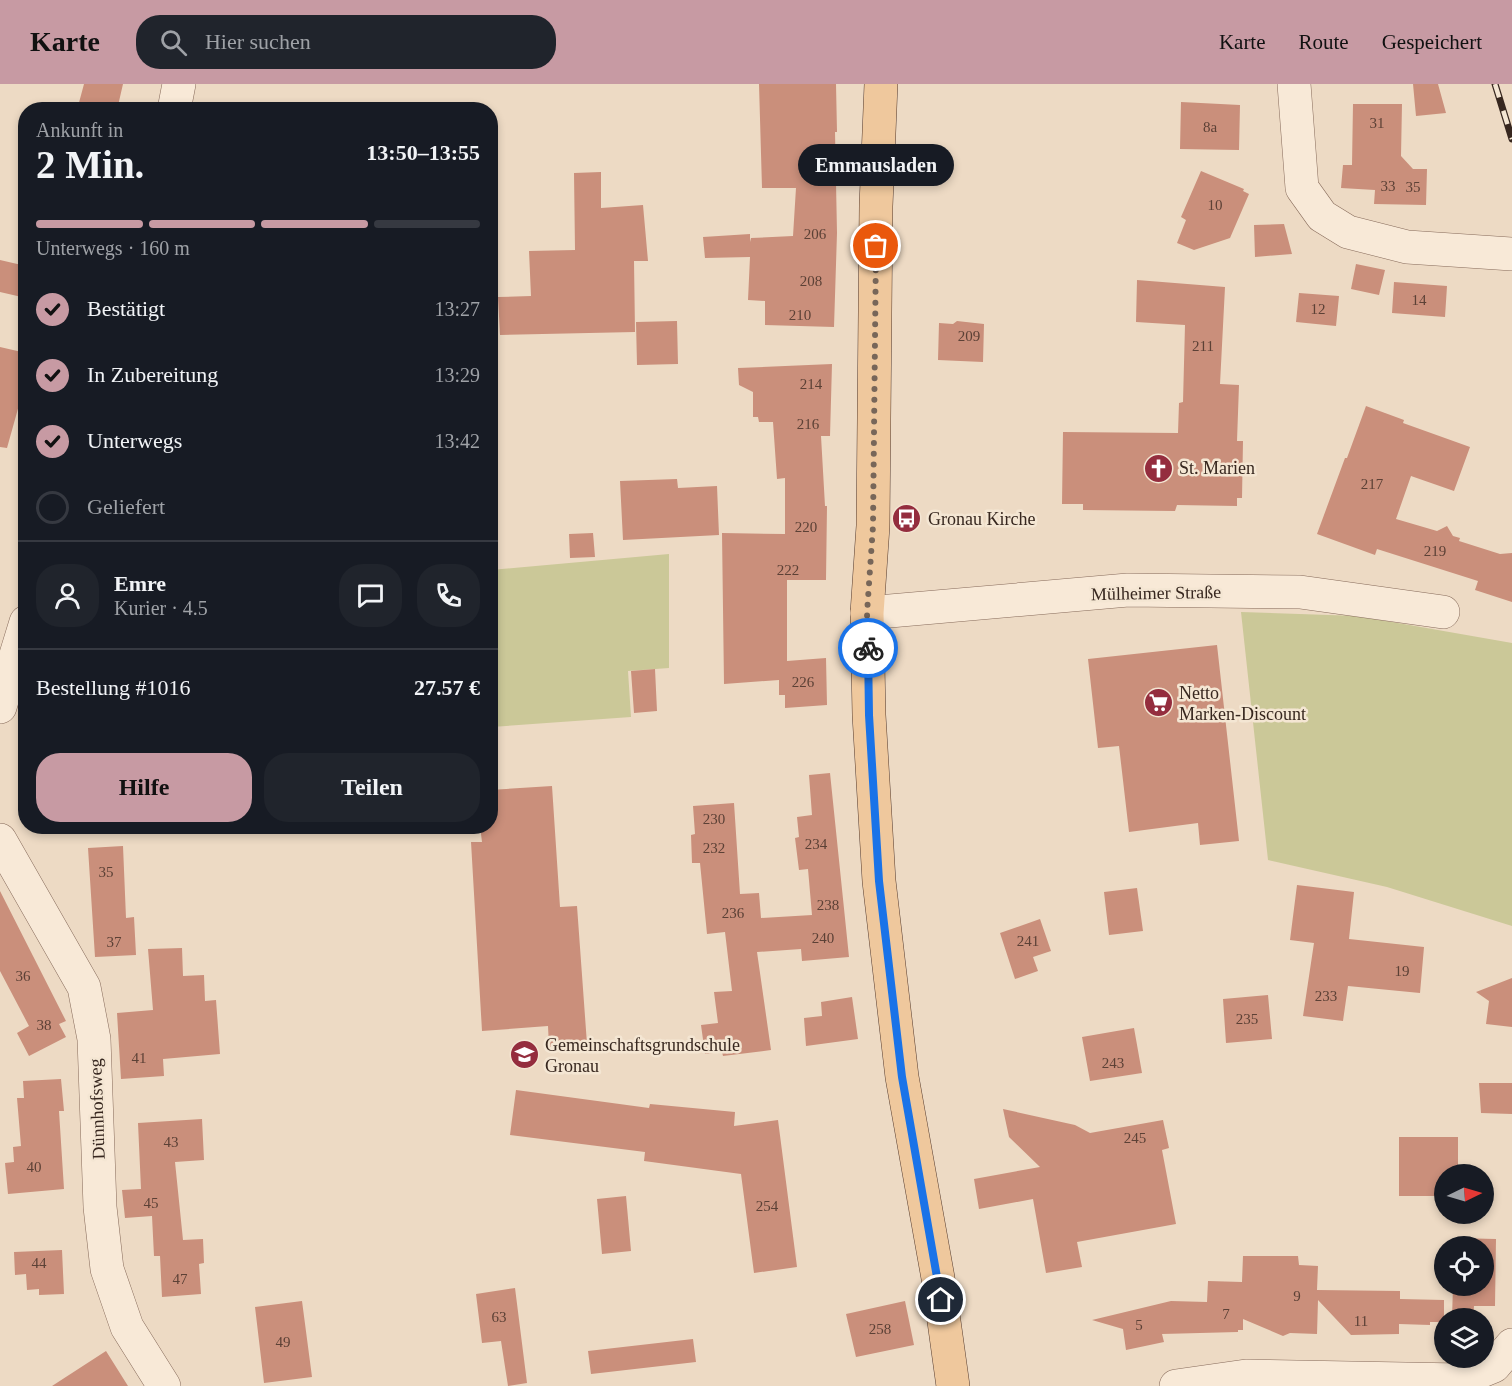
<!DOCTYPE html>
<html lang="de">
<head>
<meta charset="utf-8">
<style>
	:root { --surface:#171b24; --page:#20242c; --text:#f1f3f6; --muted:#9ea1a6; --line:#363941; --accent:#c79aa3 }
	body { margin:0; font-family:Georgia,serif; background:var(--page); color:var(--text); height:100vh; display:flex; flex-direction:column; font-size:22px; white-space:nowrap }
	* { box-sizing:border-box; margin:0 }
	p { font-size:20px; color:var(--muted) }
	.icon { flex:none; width:33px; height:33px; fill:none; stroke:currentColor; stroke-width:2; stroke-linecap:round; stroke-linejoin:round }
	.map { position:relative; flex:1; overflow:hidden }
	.side { position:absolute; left:18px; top:18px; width:480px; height:732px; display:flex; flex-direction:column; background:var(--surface); border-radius:24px; box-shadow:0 3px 9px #0003 }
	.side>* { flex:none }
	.needle { width:39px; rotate:85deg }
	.tools { position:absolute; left:1434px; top:1080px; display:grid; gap:12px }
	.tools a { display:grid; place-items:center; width:60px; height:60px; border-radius:50%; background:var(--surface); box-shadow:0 3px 9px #0003; font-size:30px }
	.pin { position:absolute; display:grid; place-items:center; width:51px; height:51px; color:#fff; margin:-26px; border:3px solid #fff; border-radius:50%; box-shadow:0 2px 6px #0007 }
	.courier { position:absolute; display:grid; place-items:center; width:60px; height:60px; margin:-30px; border:4px solid #1a73e8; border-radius:50%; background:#fff; color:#222; box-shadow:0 2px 8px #0007 }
	.bubble { position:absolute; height:42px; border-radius:21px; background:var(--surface); box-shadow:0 3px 9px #0003; font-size:20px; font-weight:600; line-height:42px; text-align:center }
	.overview em { font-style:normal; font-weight:600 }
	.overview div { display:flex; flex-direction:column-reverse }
	.overview { display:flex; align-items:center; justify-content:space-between; height:102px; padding:0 18px }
	h1 { font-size:39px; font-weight:600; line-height:45px }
	.bar { display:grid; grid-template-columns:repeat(4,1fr); gap:9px 6px; align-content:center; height:72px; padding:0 18px }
	.bar i { height:8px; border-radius:4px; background:var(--line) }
	.bar .active { background:var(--accent) }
	.bar p { grid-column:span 4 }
	.line { display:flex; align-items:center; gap:15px; padding:0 18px; border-top:2px solid var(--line) }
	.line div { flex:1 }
	.round { display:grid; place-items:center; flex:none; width:63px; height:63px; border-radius:24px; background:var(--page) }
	ol { padding:0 18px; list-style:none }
	li { display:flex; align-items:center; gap:18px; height:66px }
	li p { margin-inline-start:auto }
	li .icon { padding:6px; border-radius:50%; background:var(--accent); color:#111; stroke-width:4 }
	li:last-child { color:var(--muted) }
	li i { width:33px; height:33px; border:3px solid var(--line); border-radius:50% }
	.primary-button { display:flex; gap:12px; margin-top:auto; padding:12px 18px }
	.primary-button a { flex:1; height:69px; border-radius:24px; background:var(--accent); color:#111; font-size:24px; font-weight:600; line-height:69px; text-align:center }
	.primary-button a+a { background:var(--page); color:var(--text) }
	header { display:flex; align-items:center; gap:36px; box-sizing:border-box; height:84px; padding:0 30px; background:var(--accent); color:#111 }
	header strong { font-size:28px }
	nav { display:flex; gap:33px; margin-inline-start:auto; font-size:21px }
	.search { width:420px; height:54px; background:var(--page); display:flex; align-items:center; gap:15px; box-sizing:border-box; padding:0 21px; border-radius:24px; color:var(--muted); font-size:22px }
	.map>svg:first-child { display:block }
	.green { fill:#cbc898 }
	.building { fill:#ca8f7b }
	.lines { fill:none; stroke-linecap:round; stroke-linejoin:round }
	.minor-casing { stroke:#876b5b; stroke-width:34 }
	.major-casing { stroke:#553b2f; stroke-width:34 }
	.minor { stroke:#f8e9d7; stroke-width:33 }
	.major { stroke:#efc89d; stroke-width:33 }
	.rail-casing { stroke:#37271f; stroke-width:7 }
	.rail { stroke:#f4e6d3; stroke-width:4.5; stroke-dasharray:14; stroke-linecap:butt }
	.done { stroke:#776659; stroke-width:6; stroke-dasharray:0 10.8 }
	.route { stroke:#1a73e8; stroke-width:8 }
	.labels { text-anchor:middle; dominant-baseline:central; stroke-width:5; stroke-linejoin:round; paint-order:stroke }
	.number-label { font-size:15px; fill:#5c4136 }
	.poi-label { font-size:18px; fill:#37271f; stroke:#f4e6d3; text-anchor:start }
	.street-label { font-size:18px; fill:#37271f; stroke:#f4e6d3 }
</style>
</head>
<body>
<header>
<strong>Karte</strong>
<div class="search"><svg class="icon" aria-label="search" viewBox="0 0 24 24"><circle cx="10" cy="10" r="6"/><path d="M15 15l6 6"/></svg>Hier suchen</div>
<nav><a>Karte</a><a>Route</a><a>Gespeichert</a></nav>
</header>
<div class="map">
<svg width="1512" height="1302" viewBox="0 0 1512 1302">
	<rect width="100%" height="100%" fill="#eddac4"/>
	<!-- green -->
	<path class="green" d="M669 470V584L628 587 631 633 491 643V486Z
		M1241 528 1358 532 1512 559V842L1387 803 1268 776Z"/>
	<!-- building -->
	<path class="building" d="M84 0H123L117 26H77Z
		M759 0H836L837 48H835L837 149 834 243 765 241V217L748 216 750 173 705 174 703 153 750 150V158L751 154 793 152 796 104H762Z
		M1413 0H1438L1446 29 1416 32Z
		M1181 18 1240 21 1239 66 1180 65Z
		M1353 20H1402L1401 72 1413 85H1427L1426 121 1374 120 1375 106 1341 104 1343 81H1352Z
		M1201 87 1244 105 1243 107 1249 110 1230 154 1194 166 1177 159 1186 136 1181 133Z
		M601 88V124L643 121 648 177H634L635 248 500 251 498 213 531 212 529 167 575 166 574 89Z
		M1284 140 1292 170 1255 173 1254 141Z
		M0 176 26 182V214L0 208Z
		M1356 180 1385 186 1379 211 1351 205Z
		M1137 196 1225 203 1220 300 1239 301 1237 357H1243L1242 414H1237V422L1177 421 1175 427 1083 426V420H1062L1063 348 1178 349 1179 319 1183 318 1185 241 1136 238Z
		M1394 198 1447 202 1445 233 1392 229Z
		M1299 209 1339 212 1336 242 1296 238Z
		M677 237 678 280 637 281 636 238Z
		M957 237 984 240 983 278 938 276 939 239 953 240Z
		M0 263 26 269V296L7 364 0 363Z
		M832 280 830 352H821L825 422H827L826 496H787V577L826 574 827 621 785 624V611H779V596L724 600 722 449 785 450V394L777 395 773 338H759L758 333H753V308L739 301 738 284Z
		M1366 322 1404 336 1403 339 1470 363 1454 407 1411 392 1396 435 1437 447 1447 442 1453 452 1460 454 1459 457 1500 470 1512 469V518L1475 506 1478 497 1377 465 1375 471 1317 450 1345 374H1347Z
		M677 395 678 404 717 402 719 451 623 456 620 397Z
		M593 449 595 473 570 474 569 450Z
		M1217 561 1239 757 1200 761 1198 739 1129 748 1119 662 1098 664 1088 575Z
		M655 585 657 627 634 629 631 587Z
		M830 689 849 873 802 877 801 865 757 868 771 966 723 972 722 968 705 970 701 941 718 939 714 908 732 907 725 848 707 850 700 779H692L691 751 695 750 693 722 734 719 740 810 759 809 761 834 812 831 808 785 799 786 795 754 799 753 797 733 812 731 809 691Z
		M552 702 560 823 577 822 587 960 549 963 548 942 482 947 471 758H482L480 742H490V706Z
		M123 762 126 834 134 833 136 871 95 873 88 764Z
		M1297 801 1354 808 1349 855 1424 863 1420 909 1348 902 1343 937 1303 932 1314 859 1290 856Z
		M1137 804 1143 847 1109 851 1104 808Z
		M0 807 66 937 59 940 66 953 29 972 17 949 29 942 0 887Z
		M1040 835 1051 867 1033 873 1038 887 1015 895 1000 849Z
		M182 864 183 892 204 891 205 917 216 916 220 970 163 975 164 992 121 995 117 929 153 926 148 865Z
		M1512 894V943L1486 940 1489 917 1476 908Z
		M1268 911 1272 955 1226 959 1223 915Z
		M852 913 858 955 806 962 804 934 822 932 821 918Z
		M1134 944 1142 989 1090 997 1082 953Z
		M61 995 64 1027H59L64 1105 8 1110 5 1079 14 1078 13 1063 21 1062 17 1014H24L23 997Z
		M1479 999H1512V1030L1481 1029Z
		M516 1006 649 1024 650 1020 735 1028 734 1042 778 1036 797 1183 754 1189 741 1090 644 1077 645 1068 510 1051Z
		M1003 1025 1075 1041 1090 1049 1163 1036 1169 1064 1162 1066 1176 1140 1077 1158 1082 1183 1046 1189 1033 1115 979 1125 974 1095 1040 1083 1009 1053Z
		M202 1035 204 1076 175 1078 183 1156 203 1155 204 1179 199 1180 201 1210 162 1213 160 1172H154L152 1132 125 1134 122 1106 141 1105 138 1039Z
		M1399 1053H1458V1090H1444V1112H1399Z
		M626 1112 631 1167 602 1170 597 1115Z
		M1454 1154 1496 1155 1495 1222H1474L1473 1234H1452L1453 1202H1484V1162H1453Z
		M62 1166 64 1210 39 1211V1205L27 1206 26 1190 15 1191 14 1168Z
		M1243 1172H1298L1299 1181 1318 1182 1317 1206 1400 1207V1215L1444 1216V1238H1430V1241L1399 1240V1250L1351 1251 1318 1216 1317 1250 1290 1249 1283 1252 1243 1235V1246H1238V1248L1162 1250 1164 1258 1126 1266 1123 1245 1092 1236 1171 1217 1207 1218 1208 1197 1242 1198Z
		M515 1204 527 1299 508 1302 501 1257 482 1259 476 1210Z
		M302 1217 312 1293 264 1299 255 1223Z
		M905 1217 914 1261 856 1273 846 1230Z
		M693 1255 696 1278 591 1290 588 1267Z
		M106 1267 128 1302H52Z"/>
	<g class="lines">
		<defs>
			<path id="minor" d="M1294 0 1302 104 1322 132 1348 148 1407 163 1512 170
				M174 26 179 0
				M867 529 1128 506 1300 508 1443 528
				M0 623 26 538
				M0 756 84 903 94 955 100 1123 107 1185 127 1243 164 1302
				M1176 1302 1246 1292 1460 1296 1494 1282 1512 1261"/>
			<path id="major" d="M881 0 876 122 873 442 867 529 869 631 879 797 902 993 938 1194 953 1302"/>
		</defs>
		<!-- minor casing -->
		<use href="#minor" class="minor-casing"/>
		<!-- major casing -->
		<use href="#major" class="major-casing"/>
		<!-- minor -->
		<use href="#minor" class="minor"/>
		<!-- major -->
		<use href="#major" class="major"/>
		<defs>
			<path id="rail" d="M1495 0 1512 55"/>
		</defs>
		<!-- rail casing -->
		<use href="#rail" class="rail-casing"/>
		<!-- rail -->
		<use href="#rail" class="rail"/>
	</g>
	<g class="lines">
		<!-- done -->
		<path class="done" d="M868 564 867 529 873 442 876 162"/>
		<!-- route -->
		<path class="route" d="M868 564 869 631 879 797 902 993 941 1216"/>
	</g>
	<!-- icons -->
	<defs>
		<symbol id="church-disc" viewBox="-11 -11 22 22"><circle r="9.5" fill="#942d3e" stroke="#f4e6d3"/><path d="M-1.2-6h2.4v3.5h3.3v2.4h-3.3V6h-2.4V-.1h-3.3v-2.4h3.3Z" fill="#fff"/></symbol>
		<symbol id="bus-disc" viewBox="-11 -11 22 22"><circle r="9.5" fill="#942d3e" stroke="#f4e6d3"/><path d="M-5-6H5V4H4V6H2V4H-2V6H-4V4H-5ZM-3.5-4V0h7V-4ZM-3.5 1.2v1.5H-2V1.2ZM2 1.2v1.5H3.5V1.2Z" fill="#fff"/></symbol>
		<symbol id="supermarket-disc" viewBox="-11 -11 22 22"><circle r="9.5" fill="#942d3e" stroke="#f4e6d3"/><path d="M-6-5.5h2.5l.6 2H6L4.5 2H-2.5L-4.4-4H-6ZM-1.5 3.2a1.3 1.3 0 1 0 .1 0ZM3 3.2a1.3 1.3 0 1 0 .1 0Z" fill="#fff"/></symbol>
		<symbol id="school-disc" viewBox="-11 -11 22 22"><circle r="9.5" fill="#942d3e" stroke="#f4e6d3"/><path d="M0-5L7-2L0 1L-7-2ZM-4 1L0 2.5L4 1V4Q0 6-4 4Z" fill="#fff"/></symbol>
	</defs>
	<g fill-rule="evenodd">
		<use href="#church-disc" x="1142" y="368" width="33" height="33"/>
		<use href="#bus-disc" x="890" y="418" width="33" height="33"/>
		<use href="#supermarket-disc" x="1142" y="602" width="33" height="33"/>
		<use href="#school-disc" x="508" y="954" width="33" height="33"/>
	</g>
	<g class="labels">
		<!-- number labels -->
		<g class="number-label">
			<text x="1377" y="39">31</text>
			<text x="1210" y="43">8a</text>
			<text x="1388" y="102">33</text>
			<text x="1413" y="103">35</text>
			<text x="1215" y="121">10</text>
			<text x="815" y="150">206</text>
			<text x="811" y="197">208</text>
			<text x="1419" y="216">14</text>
			<text x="1318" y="225">12</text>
			<text x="800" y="231">210</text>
			<text x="969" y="252">209</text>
			<text x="1203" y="262">211</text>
			<text x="811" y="300">214</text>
			<text x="808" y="340">216</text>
			<text x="1372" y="400">217</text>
			<text x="806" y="443">220</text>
			<text x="1435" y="467">219</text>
			<text x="788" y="486">222</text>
			<text x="803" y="598">226</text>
			<text x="714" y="735">230</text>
			<text x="816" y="760">234</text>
			<text x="714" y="764">232</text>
			<text x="106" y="788">35</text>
			<text x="828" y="821">238</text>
			<text x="733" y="829">236</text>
			<text x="823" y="854">240</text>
			<text x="1028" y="857">241</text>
			<text x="114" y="858">37</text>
			<text x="1402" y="887">19</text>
			<text x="23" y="892">36</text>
			<text x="1326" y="912">233</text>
			<text x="1247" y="935">235</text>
			<text x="44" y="941">38</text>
			<text x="139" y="974">41</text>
			<text x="1113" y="979">243</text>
			<text x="1135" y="1054">245</text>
			<text x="171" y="1058">43</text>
			<text x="34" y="1083">40</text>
			<text x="151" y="1119">45</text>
			<text x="767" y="1122">254</text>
			<text x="39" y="1179">44</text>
			<text x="180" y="1195">47</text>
			<text x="1297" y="1212">9</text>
			<text x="1226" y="1230">7</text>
			<text x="499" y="1233">63</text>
			<text x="1361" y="1237">11</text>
			<text x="1139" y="1241">5</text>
			<text x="880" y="1245">258</text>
			<text x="283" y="1258">49</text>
		</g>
		<!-- poi labels -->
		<g class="poi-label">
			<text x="1179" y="384">St. Marien</text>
			<text x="928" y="435">Gronau Kirche</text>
			<text x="1179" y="609">Netto<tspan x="1179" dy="21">Marken-Discount</tspan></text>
			<text x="545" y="961">Gemeinschaftsgrundschule<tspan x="545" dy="21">Gronau</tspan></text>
		</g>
		<!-- street labels -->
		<g class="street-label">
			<text transform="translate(1156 509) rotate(-1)">Mülheimer Straße</text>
			<text transform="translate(97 1025) rotate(-92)">Dünnhofsweg</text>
		</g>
	</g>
</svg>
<div class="tools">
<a><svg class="needle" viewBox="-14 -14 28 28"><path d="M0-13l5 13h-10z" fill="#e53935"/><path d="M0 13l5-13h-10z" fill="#9ea1a6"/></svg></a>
<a><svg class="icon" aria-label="locate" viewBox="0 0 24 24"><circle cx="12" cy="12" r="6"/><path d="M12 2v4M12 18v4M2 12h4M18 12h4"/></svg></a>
<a><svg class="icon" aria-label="layers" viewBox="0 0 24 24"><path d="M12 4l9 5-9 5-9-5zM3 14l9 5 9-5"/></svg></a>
</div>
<div class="pin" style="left:876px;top:162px;background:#ea580c"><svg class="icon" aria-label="bag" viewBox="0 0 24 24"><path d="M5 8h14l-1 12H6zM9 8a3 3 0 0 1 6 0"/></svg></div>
<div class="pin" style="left:941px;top:1216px;background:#1f2937"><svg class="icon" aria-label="home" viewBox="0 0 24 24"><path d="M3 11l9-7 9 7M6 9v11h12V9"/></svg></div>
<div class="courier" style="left:868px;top:564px"><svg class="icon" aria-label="bike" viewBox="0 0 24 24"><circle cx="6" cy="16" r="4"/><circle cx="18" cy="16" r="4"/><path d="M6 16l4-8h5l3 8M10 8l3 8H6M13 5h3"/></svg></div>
<div class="bubble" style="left:798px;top:60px;width:156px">Emmausladen</div>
<section class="side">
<div class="overview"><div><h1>2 Min.</h1><p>Ankunft in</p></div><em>13:50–13:55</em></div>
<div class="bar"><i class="active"></i><i class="active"></i><i class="active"></i><i></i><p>Unterwegs · 160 m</p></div>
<ol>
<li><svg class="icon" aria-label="check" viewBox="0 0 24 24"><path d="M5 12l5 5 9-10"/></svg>Bestätigt<p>13:27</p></li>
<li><svg class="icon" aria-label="check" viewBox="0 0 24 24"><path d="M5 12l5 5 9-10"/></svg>In Zubereitung<p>13:29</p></li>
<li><svg class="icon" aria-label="check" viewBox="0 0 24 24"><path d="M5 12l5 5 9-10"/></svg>Unterwegs<p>13:42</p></li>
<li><i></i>Geliefert</li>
</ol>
<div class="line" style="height:108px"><a class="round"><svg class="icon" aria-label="person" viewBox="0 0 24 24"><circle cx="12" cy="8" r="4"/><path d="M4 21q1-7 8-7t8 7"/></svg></a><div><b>Emre</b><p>Kurier · 4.5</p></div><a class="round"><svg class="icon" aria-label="chat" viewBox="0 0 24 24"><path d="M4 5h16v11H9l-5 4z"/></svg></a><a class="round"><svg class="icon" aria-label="phone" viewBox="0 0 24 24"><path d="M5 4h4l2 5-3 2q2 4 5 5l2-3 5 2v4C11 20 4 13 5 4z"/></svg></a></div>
<div class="line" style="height:78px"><div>Bestellung #1016</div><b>27.57 €</b></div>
<div class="primary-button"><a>Hilfe</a><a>Teilen</a></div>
</section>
</div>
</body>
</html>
